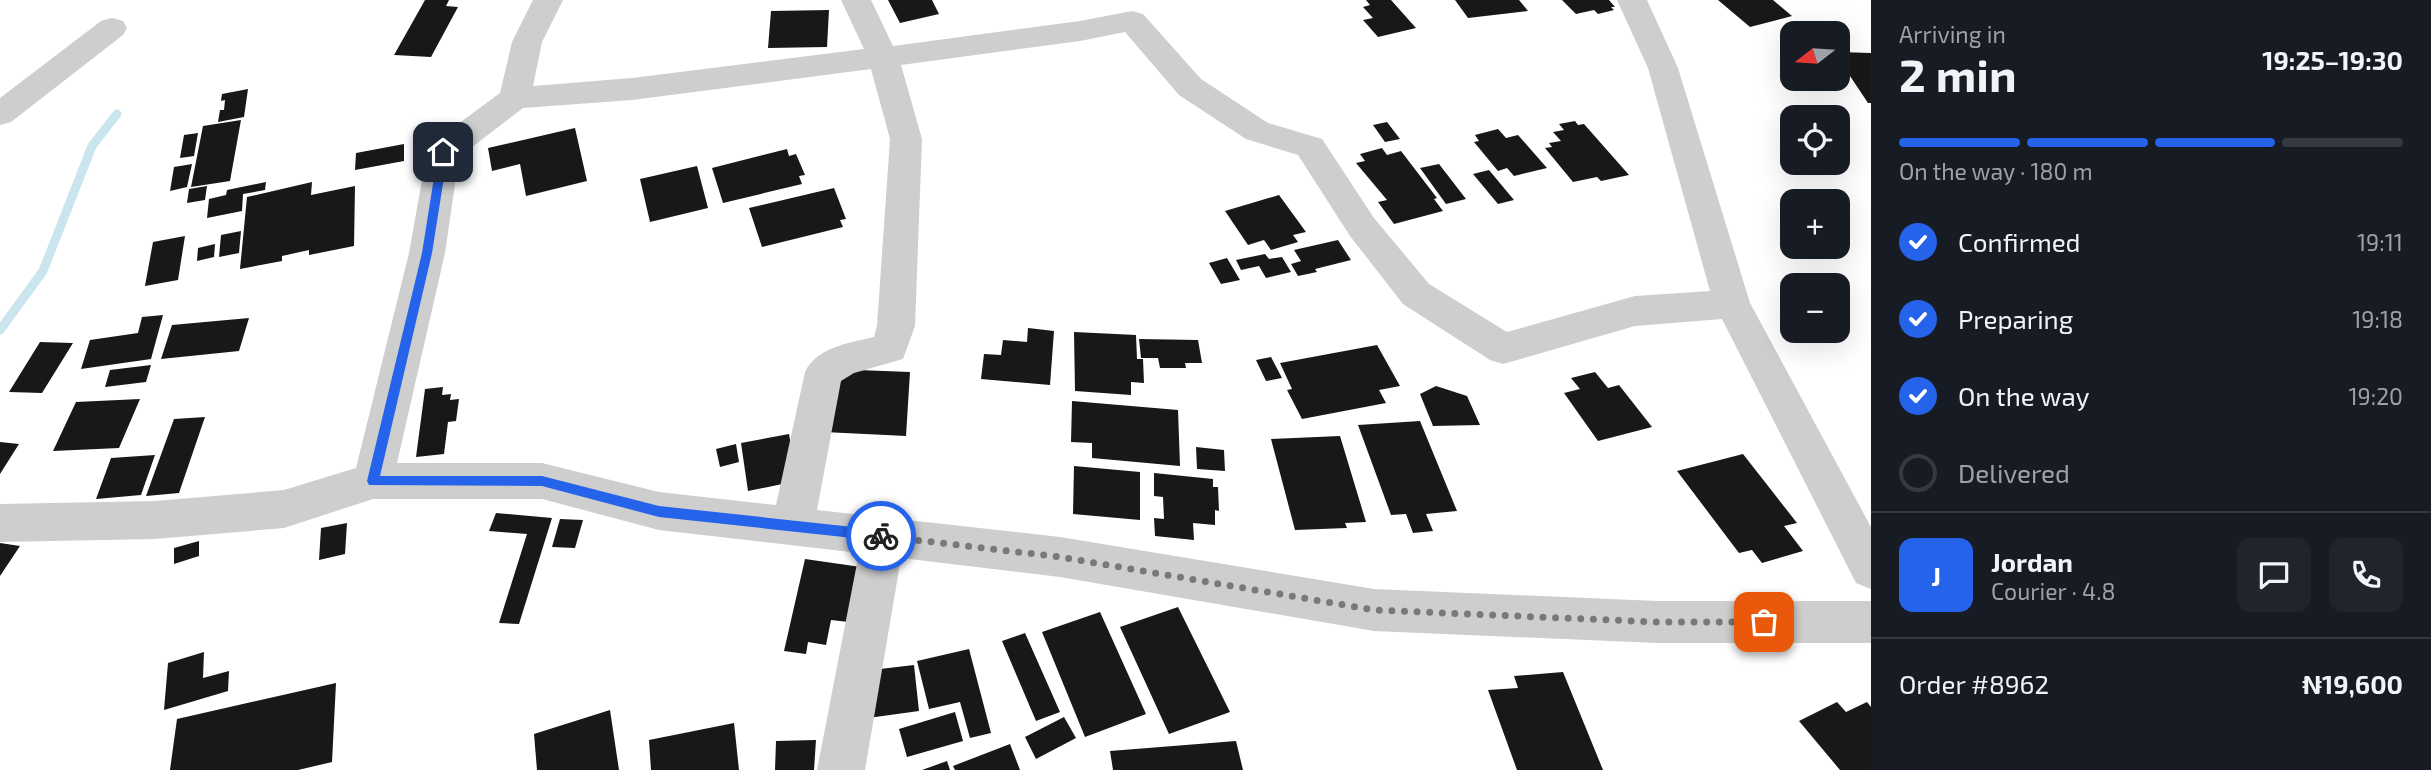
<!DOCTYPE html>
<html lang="en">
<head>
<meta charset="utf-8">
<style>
	:root { --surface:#171b24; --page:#20242c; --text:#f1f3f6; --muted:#9ea1a6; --line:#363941; --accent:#2563eb }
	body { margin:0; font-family:"Exo 2",sans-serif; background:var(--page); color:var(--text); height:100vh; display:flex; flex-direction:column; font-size:26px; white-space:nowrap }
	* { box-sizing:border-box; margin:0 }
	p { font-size:23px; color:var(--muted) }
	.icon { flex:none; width:38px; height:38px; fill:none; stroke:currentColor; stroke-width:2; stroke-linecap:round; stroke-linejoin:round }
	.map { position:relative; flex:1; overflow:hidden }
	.drawer { display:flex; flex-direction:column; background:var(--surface); width:560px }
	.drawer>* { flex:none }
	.needle { width:46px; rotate:253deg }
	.controls { position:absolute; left:1780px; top:21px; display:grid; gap:14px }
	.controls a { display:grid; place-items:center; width:70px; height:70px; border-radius:14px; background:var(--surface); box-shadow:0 7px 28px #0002; font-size:35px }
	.pin { position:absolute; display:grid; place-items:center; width:60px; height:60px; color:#fff; margin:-30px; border-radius:14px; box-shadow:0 4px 10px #0006 }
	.courier { position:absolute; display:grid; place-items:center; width:70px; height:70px; margin:-35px; border:5px solid #2563eb; border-radius:50%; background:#fff; color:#222; box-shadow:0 2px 9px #0007 }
	.headline em { font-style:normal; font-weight:700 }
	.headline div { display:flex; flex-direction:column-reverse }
	.headline { display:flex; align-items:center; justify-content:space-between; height:119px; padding:0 28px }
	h1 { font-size:46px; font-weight:700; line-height:52px }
	.bar { display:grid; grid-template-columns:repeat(4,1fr); gap:10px 7px; align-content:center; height:84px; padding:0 28px }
	.bar i { height:9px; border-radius:5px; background:var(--line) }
	.bar .active { background:var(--accent) }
	.bar p { grid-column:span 4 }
	.line { display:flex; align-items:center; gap:18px; padding:0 28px; border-top:2px solid var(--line) }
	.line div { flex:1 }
	.round { display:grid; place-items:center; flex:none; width:74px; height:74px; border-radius:14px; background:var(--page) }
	ol { padding:0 28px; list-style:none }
	li { display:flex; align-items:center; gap:21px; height:77px }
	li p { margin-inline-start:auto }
	li .icon { padding:7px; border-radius:50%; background:var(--accent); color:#fff; stroke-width:4 }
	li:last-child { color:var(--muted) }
	li i { width:38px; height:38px; border:4px solid var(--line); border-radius:50% }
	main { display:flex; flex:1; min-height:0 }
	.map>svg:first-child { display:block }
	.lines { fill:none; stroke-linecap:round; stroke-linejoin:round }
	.stream { stroke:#cbe5ee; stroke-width:9 }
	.building { fill:#181818 }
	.minor { fill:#cecece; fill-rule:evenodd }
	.route { fill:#2563eb }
	.done { stroke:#797979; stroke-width:7; stroke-dasharray:0 12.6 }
</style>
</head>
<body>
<main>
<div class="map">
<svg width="1871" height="770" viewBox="0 0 1871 770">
	<rect width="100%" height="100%" fill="#fff"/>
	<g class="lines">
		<!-- stream -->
		<path class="stream" d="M0 330 43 271 92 146 117 114"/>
	</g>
	<!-- building -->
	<path class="building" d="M425 0H449L446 6 458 7 431 57 394 55Z
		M888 0H932L939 14 900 23Z
		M1366 0H1391L1416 28 1378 37 1363 20 1373 18 1363 7 1370 5Z
		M1455 0H1519L1528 11 1468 18Z
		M1562 0H1609L1615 7H1611L1614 10 1598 14 1594 10 1576 14Z
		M1718 0H1773L1792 16 1750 27Z
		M829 10 827 47 768 48 771 11Z
		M1838 52 1871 53V103H1868L1838 58Z
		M248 89 244 117 218 122 220 110H224L225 100 221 101 222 94Z
		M241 120 230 181 191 187 203 126Z
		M1575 121 1578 125 1584 124 1629 175 1601 181 1597 177 1573 182 1545 148 1552 147 1549 143 1561 141 1553 132 1564 130 1559 124Z
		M1387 122 1400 139 1385 142 1373 125Z
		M575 128 587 181 526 196 520 164 492 171 488 148Z
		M1498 129 1506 138 1518 135 1547 168 1514 176 1507 168 1498 171 1474 142 1479 141 1475 135Z
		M198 133 194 156 180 158 184 135Z
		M404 144V161L355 170 356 153Z
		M1382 148 1387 155 1401 151 1437 198 1434 199 1443 211 1394 224 1378 202 1387 200 1356 163 1365 161 1360 154Z
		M787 149 789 156 796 154 805 175 799 176 802 184 723 203 712 168Z
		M192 164 187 187 170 191 174 167Z
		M1439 164 1466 199 1446 204 1420 168Z
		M697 166 708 208 650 222 640 179Z
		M1489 170 1514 200 1498 204 1473 174Z
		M266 182 265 190 243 194 242 211 207 218 209 199 226 195 227 190Z
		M312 182 311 195 355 186 354 246 309 255V250L282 256V261L240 269 247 197Z
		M207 186 205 200 187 203 189 189Z
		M834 188 846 219 840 220 843 227 762 247 749 208Z
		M1279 195 1306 232 1293 235 1298 242 1271 250 1264 240 1248 245 1225 211Z
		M241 231 239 253 219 257 221 235Z
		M185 236 178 280 145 286 153 242Z
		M1338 240 1351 260 1315 269 1317 272 1298 276 1291 264 1301 261 1294 250Z
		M215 244 214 257 197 261 198 248Z
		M1265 254 1269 259 1282 257 1291 272 1266 278 1259 266 1241 270 1236 260Z
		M1227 258 1240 280 1221 284 1209 263Z
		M163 315 151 359 81 369 90 340 138 333 142 317Z
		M249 318 239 351 161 359 172 325Z
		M1028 328 1054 331 1050 385 981 379 984 354 1001 355 1003 340 1027 342Z
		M1074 332 1136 335 1137 359H1143L1144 383 1131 382V395L1075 391Z
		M1139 339 1198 340 1202 363H1185L1186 368H1160L1158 358H1141Z
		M40 342 73 343 42 393 9 392Z
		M1377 345 1400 386 1379 390 1386 403 1302 419 1287 390 1292 389 1280 363Z
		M1271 357 1282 378 1266 381 1256 360Z
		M151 365 146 382 105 387 110 370Z
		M832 369 910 372 906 436 824 432Z
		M1595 372 1608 388 1619 385 1652 427 1598 441 1564 393 1580 389 1571 378Z
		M1436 386 1467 396 1480 425 1433 426 1420 394Z
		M443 387 442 395 451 394 450 400 459 399 456 421 448 422 444 454 416 457 425 389Z
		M140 399 119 448 53 451 76 402Z
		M1072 401 1178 410 1180 466 1092 458V443L1071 442Z
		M205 417 179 493 146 496 174 419Z
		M1420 421 1457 511 1426 514 1433 531 1413 533 1406 514 1391 515 1358 425Z
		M789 434 797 481 748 491 741 443Z
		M1340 436 1366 522 1345 523 1347 528 1295 530 1271 439Z
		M0 442 19 444 0 474Z
		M736 444 739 462 720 467 716 449Z
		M1196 447 1224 450 1225 471 1197 469Z
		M1743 454 1797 523 1784 526 1803 551 1762 563 1752 550 1739 553 1677 471Z
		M155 455 141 495 96 499 111 458Z
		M1074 466 1140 472V520L1073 514Z
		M1154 473 1213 479V487H1218L1219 511 1215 510V525L1193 523 1194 540 1155 536 1154 518 1164 519 1163 497 1154 496Z
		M496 513 552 518 519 624 499 623 527 534 489 531Z
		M560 519 583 520 575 548 552 547Z
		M347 523 345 554 319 560 321 528Z
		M199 541V556L174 564V548Z
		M0 543 20 546 0 576Z
		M805 559 868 568 857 623 831 620 826 645 808 642 806 654 784 651Z
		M1178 607 1230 712 1169 734 1120 627Z
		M1100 612 1146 714 1085 737 1042 632Z
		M1025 633 1060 712 1036 721 1002 641Z
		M969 649 991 733 970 738 960 702 929 709 917 661Z
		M204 652 203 678 229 671 228 691 164 710 168 663Z
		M914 665 919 711 868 718 863 671Z
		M1563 672 1603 770H1517L1488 690 1518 688 1514 676Z
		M336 683 332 762 298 770H170L177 719Z
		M1837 702 1846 712 1867 702 1871 707V770H1840L1799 721Z
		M610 710 619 770H537L534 734Z
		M955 712 963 741 907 757 899 729Z
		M1064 717 1076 738 1036 759 1025 737Z
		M734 723 739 770H651L649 740Z
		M816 740 814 770H775L776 741Z
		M1236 741 1243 770H1113L1110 751Z
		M1010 744 1020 770H955L953 766Z
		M947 761 950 770H922Z"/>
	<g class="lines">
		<!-- minor -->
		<path class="minor" d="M533 0H563L542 42 533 86 632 78 864 49 841 0H871L893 46 1080 21 1132 11 1143 14 1201 79 1268 123 1322 139 1374 218 1429 284 1507 332 1635 296 1710 291 1648 68 1617 0H1647L1678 68 1750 303 1871 527V589L1856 583 1722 319 1635 326 1503 364 1490 360 1403 304 1350 236 1298 155 1246 139 1179 95 1125 32 1080 41 901 65 922 139 915 326 903 359 854 373 841 381 817 510 1060 537 1374 589 1657 601H1871V643H1657L1374 631 1060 577 901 558 865 770H817L859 553 659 530 542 499H373L284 528 155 539 0 542V504L155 501 284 490 356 468 409 253 427 152 431 144 500 93 512 42ZM871 69 890 139 877 326 874 337C849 343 817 347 805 372L776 505 659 492 542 463H397L445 253 459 157 523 108 632 100Z
			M112 18 123 21 127 28 123 35 11 122 0 125V98L101 21Z"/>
	</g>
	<!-- route -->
	<path class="route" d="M443 148 448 152 432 253 380 476H542L659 506 881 530 885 532V540L881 541 659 517 542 486 369 485 367 481 422 253 438 152Z"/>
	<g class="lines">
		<!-- done -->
		<path class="done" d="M881 536 1060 557 1374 610 1657 622H1764"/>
	</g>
</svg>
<div class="controls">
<a><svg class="needle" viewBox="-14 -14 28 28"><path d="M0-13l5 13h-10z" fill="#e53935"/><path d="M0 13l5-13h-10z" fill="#9ea1a6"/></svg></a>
<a><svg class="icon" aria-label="locate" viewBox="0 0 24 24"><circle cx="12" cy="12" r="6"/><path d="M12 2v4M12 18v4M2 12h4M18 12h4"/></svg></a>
<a>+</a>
<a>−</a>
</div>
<div class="pin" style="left:1764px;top:622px;background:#ea580c"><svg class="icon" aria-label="bag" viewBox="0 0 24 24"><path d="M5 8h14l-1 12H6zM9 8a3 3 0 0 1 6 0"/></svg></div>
<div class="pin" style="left:443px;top:152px;background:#1f2937"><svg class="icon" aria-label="home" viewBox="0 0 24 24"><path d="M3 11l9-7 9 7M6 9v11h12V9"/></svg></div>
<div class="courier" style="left:881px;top:536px"><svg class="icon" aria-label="bike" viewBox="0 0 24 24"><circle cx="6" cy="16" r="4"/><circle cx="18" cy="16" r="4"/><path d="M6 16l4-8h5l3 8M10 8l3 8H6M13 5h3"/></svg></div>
</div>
<section class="drawer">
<div class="headline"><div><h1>2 min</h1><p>Arriving in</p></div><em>19:25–19:30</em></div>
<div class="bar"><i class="active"></i><i class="active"></i><i class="active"></i><i></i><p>On the way · 180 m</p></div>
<ol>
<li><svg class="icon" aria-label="check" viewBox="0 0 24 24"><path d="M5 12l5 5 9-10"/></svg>Confirmed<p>19:11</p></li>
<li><svg class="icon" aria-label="check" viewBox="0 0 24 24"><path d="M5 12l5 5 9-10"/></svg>Preparing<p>19:18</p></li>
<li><svg class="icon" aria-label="check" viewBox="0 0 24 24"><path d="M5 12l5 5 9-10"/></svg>On the way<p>19:20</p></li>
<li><i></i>Delivered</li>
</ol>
<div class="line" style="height:126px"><b class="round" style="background:var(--accent);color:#fff">J</b><div><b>Jordan</b><p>Courier · 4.8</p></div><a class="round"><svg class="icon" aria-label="chat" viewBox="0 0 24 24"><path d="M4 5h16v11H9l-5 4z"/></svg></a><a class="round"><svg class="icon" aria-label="phone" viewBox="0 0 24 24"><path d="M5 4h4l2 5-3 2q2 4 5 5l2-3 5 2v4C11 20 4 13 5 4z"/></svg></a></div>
<div class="line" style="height:91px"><div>Order #8962</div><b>₦19,600</b></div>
</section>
</main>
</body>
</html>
